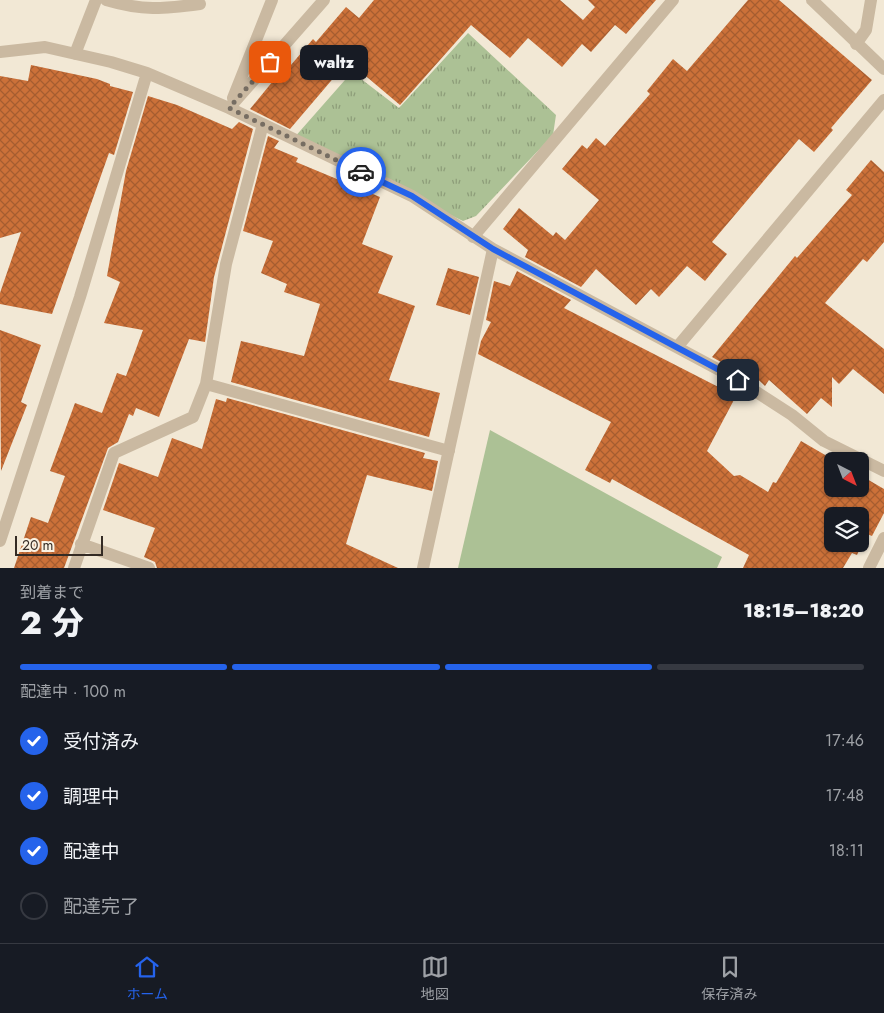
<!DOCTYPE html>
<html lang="ja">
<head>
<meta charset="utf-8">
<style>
	:root { --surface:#171b24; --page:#242831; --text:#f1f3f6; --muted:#9ea1a6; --line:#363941; --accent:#2563eb }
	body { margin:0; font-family:Jost,"Noto Sans JP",sans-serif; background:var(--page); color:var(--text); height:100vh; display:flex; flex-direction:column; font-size:19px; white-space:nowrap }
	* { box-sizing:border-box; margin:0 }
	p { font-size:16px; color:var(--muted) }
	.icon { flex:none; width:28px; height:28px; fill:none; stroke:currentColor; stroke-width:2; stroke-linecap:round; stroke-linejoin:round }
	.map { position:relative; height:568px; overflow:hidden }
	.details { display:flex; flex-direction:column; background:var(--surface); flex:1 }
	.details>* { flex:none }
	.needle { width:32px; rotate:138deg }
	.controls { position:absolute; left:824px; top:452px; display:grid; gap:10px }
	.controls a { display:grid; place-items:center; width:45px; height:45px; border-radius:8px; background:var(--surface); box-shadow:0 1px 4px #0004; font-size:25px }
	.scale { position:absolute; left:15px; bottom:12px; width:88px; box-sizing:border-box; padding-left:5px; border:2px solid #342b24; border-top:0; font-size:14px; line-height:18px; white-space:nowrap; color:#342b24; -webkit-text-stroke:4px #faf2e2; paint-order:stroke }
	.pin { position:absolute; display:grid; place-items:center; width:42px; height:42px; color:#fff; margin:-21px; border-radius:10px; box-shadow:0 2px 8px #0006 }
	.courier { position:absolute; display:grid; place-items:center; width:50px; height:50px; margin:-25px; border:4px solid #2563eb; border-radius:50%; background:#fff; color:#222; box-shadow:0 1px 6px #0007 }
	.bubble { position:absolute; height:35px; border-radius:8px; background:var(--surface); box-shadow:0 1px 4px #0004; font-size:16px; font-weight:800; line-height:35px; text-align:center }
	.headline em { font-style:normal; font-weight:800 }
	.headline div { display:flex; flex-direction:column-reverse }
	.headline { display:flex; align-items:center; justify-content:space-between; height:85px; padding:0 20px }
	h1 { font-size:32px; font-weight:800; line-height:38px }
	.bar { display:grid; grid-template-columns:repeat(4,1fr); gap:8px 5px; align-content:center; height:60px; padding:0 20px }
	.bar i { height:6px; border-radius:4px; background:var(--line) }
	.bar .selected { background:var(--accent) }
	.bar p { grid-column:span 4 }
	ol { padding:0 20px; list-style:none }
	li { display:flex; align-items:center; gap:15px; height:55px }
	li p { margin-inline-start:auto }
	li .icon { padding:5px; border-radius:50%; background:var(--accent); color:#fff; stroke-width:4 }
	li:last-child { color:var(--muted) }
	li i { width:28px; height:28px; border:2px solid var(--line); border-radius:50% }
	.menu { display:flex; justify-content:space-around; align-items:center; height:70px; border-top:1px solid var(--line); background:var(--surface); font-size:14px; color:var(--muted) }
	.menu a { display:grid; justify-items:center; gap:2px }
	.menu .selected { color:var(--accent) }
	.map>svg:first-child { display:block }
	.grass { fill:#acc195 }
	.park { fill:url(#park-tufts) }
	.building { fill:url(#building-cross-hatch); fill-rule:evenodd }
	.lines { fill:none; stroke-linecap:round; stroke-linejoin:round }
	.minor { stroke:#cab9a1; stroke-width:12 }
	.done { stroke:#766d62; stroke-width:5; stroke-dasharray:0 9 }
	.route { stroke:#2563eb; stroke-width:6 }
</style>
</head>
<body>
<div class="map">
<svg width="884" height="568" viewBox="0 0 884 568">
	<defs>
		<pattern id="park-tufts" width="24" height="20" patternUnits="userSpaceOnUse" patternTransform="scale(1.25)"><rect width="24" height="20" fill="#acc195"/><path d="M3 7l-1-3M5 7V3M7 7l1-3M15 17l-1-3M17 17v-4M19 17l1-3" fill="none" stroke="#8d9d79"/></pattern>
		<pattern id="building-cross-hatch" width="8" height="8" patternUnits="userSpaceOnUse" patternTransform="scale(1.25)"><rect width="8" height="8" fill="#cc7139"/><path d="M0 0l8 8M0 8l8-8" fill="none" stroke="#a65d30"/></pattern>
	</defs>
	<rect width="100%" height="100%" fill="#f2e8d5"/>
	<!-- grass -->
	<path class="grass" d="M490 430 722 557 717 568H458Z"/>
	<!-- park -->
	<path class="park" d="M468 33 556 115 553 135 476 216 463 221 293 139 352 72 399 108Z"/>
	<!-- building -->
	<path class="building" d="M374 0H560L583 20 595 7 588 0H656L626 34 615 25 591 52 582 44 562 67 528 38 510 58 471 25 400 105 348 61 290 129 250 109 282 70 285 72 313 39 316 42 346 7 359 18Z
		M748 0H779L872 80 831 128 833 130 814 152 799 139 712 242 727 254 705 281 687 266 659 297 651 289 636 305 596 269 581 287 525 257 528 250 503 229 519 208 553 236 556 232 565 240 599 200 562 169 582 145 587 149 596 138 605 146 650 94 647 91 673 59 687 71Z
		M31 65 97 79 110 84V86L133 92 114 155 109 153 52 314 0 304V293L21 232 0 238V76L28 81Z
		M148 96 177 105 232 129 239 122 253 129 214 277 205 342 189 339 159 417 136 408 133 416 129 414 118 442 108 448 64 568H14L31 517 48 523 65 476 50 471 75 403 102 413 117 373 126 376 143 330 104 323 120 282 107 276 126 171Z
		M268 136 279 141 274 148 298 158 296 162 380 197 362 244 393 256 378 293 415 306 389 380 440 393 429 437 231 382 241 341 304 356 320 304 284 292 287 284 261 273 273 241 243 231Z
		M871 160 884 172V242L867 262 863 259 825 303 884 349V394L853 369 839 384 832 377V407L821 398 807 414 769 380 765 386 749 371 746 376 712 357 795 256 797 258 852 195 846 190Z
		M448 268 479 277 470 315 436 305Z
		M517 271 571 300 564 308 736 396 707 451 734 476 740 475 768 492 773 482 776 483 801 441 832 459V492L835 489H860V475L884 489V513L872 536 867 534 857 555 852 553 843 568H743L749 555 612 479 610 483 585 470 611 422 478 354 481 341 491 322 486 320 494 281 510 286ZM832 516H860V544H832Z
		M0 330 41 345 21 402 27 405 1 471Z
		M227 398 425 453 423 458 438 461 432 491 367 475 346 544 398 568H157L155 562 144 557 155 528 103 510 119 463 158 477 172 438 202 449 216 399 226 402Z"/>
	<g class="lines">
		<!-- minor -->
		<path class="minor" d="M106 0C143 11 162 9 200 4
			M812 0 884 69
			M856 44 866 30 871 0
			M0 52 45 47 111 62 147 73 229 108 412 196 493 249 738 380 792 415 824 441 884 471
			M75 54 96 0
			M233 98 272 0
			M229 108 324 0
			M473 237 673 0
			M678 346 884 100
			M206 384 449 451
			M0 541 80 297 147 73
			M81 544 149 568
			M74 568 114 453 193 417 206 384 226 264 263 124
			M423 568 493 249
			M869 568 884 538"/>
	</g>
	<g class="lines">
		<!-- done -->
		<path class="done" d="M270 62 229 108 361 172"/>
		<!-- route -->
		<path class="route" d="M361 172 412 196 493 249 738 380"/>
	</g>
</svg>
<div class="controls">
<a><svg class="needle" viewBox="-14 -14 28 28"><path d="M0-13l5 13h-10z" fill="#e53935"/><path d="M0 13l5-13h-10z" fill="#9ea1a6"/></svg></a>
<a><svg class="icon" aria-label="layers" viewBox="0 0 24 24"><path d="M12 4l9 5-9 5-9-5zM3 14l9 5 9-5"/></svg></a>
</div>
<div class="scale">20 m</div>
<div class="pin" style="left:270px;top:62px;background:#ea580c"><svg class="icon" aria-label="bag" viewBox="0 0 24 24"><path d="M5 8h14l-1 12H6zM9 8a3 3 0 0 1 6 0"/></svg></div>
<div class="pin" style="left:738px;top:380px;background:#1f2937"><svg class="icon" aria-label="home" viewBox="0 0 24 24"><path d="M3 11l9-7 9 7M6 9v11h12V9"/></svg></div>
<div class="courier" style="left:361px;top:172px"><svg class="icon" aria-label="car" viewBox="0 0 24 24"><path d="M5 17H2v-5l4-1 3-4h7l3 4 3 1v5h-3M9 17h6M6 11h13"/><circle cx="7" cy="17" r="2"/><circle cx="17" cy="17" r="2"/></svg></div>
<div class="bubble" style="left:300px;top:45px;width:68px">waltz</div>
</div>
<section class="details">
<div class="headline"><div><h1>2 分</h1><p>到着まで</p></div><em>18:15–18:20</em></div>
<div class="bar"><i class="selected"></i><i class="selected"></i><i class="selected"></i><i></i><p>配達中 · 100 m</p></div>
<ol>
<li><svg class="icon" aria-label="check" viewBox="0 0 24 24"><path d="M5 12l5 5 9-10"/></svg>受付済み<p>17:46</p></li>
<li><svg class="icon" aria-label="check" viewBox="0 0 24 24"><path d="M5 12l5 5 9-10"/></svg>調理中<p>17:48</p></li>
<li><svg class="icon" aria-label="check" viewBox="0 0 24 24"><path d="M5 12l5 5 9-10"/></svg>配達中<p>18:11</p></li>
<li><i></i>配達完了</li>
</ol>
</section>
<nav class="menu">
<a class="selected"><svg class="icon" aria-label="home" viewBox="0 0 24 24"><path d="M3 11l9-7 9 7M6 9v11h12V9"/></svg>ホーム</a>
<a><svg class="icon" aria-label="map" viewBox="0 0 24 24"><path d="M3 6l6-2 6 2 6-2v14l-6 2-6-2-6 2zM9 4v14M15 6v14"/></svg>地図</a>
<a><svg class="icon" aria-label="saved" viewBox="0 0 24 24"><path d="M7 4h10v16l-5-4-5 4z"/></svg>保存済み</a>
</nav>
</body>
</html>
